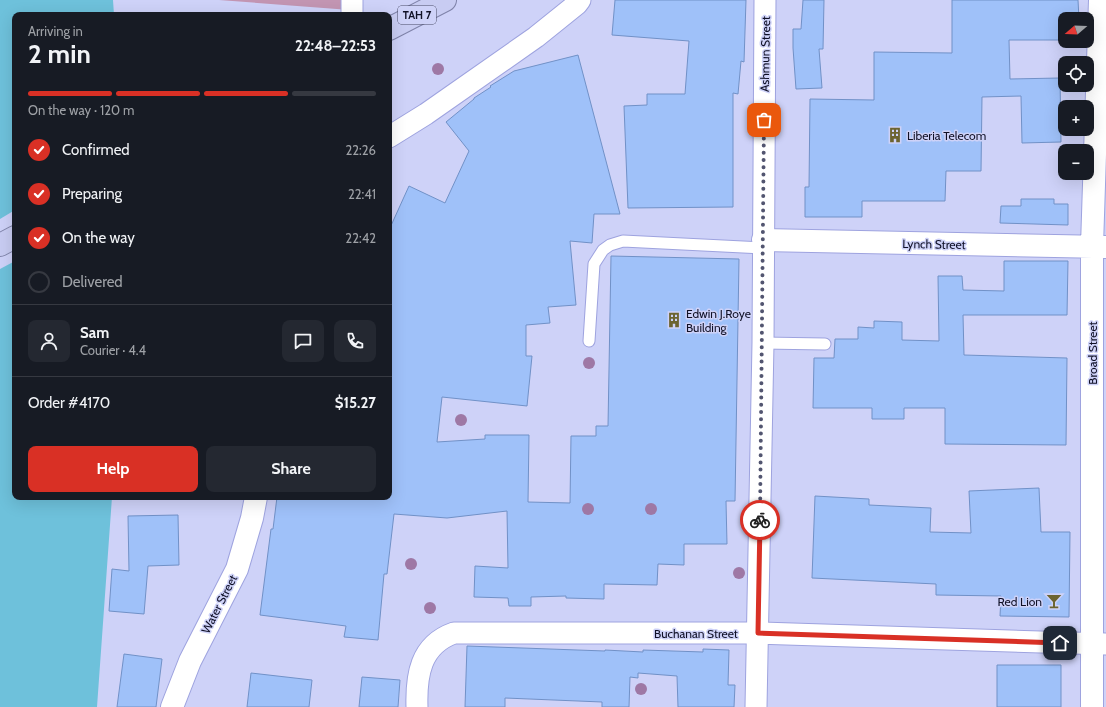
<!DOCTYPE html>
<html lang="en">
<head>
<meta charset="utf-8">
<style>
	:root { --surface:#171b24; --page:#242831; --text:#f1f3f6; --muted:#9ea1a6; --line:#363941; --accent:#d93025 }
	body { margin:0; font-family:Cabin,sans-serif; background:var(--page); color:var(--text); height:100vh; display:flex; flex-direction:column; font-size:15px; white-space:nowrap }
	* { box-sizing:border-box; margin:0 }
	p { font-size:13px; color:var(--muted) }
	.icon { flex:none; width:22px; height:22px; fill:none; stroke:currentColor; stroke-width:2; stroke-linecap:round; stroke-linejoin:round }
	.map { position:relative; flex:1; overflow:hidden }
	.side { position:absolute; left:12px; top:12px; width:380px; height:488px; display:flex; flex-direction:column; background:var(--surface); border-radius:8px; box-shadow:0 4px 16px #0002 }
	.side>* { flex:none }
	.needle { width:26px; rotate:251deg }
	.controls { position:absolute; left:1058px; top:12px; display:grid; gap:8px }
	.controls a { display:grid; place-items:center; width:36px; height:36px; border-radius:8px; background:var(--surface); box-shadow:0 4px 16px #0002; font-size:20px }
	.pin { position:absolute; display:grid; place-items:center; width:34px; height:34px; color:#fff; margin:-17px; border-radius:8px; box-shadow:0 2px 6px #0006 }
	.courier { position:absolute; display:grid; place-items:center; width:40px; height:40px; margin:-20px; border:3px solid #d93025; border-radius:50%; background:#fff; color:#222; box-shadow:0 1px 5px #0007 }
	.head em { font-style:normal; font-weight:800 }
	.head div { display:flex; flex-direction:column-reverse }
	.head { display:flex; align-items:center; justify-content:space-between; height:68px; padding:0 16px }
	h1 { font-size:26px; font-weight:800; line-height:30px }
	.bar { display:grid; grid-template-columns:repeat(4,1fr); gap:6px 4px; align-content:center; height:48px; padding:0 16px }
	.bar i { height:5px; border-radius:3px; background:var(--line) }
	.bar .current { background:var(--accent) }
	.bar p { grid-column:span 4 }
	.line { display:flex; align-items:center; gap:10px; padding:0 16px; border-top:1px solid var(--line) }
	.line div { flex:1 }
	.round { display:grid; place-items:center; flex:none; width:42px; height:42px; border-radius:8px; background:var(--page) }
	ol { padding:0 16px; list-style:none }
	li { display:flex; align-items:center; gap:12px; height:44px }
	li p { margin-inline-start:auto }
	li .icon { padding:4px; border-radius:50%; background:var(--accent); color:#fff; stroke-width:4 }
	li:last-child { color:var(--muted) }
	li i { width:22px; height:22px; border:2px solid var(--line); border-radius:50% }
	.cta { display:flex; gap:8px; margin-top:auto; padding:8px 16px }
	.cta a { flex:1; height:46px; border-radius:8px; background:var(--accent); color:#fff; font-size:16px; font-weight:800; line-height:46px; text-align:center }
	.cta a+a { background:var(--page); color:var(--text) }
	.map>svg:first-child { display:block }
	.park { fill:#c295b2 }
	.water { fill:#6ec1db }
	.pier { fill:#ced2f8 }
	.building { fill:#9fc1f9; stroke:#7191c7 }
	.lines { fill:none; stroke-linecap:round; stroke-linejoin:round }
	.service-casing { stroke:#9ea3df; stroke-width:13 }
	.minor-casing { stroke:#9ea3df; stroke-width:23 }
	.tertiary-casing { stroke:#9ea3df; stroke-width:24 }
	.trunk-casing { stroke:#7f83a9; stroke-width:24 }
	.service { stroke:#fff; stroke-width:11 }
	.minor { stroke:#fff; stroke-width:21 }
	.tertiary { stroke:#fff; stroke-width:22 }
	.trunk { stroke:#c8ccf2; stroke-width:22 }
	.tree { fill:#9e78a5 }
	.done { stroke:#525570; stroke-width:4; stroke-dasharray:0 7.2 }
	.route { stroke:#d93025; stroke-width:5 }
	.labels { text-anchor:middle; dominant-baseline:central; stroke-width:3; stroke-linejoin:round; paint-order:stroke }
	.shield { fill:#ced2f8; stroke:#494b66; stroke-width:1 }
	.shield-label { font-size:11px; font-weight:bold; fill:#101127 }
	.street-label { font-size:12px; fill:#101127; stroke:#ced2f8 }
	.poi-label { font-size:12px; fill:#101127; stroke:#ced2f8; text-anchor:start }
</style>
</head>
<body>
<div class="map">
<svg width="1106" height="707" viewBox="0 0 1106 707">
	<rect width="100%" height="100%" fill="#ced2f8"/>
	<!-- park -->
	<path class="park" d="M219 0H351L350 10Z"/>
	<!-- water -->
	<path class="water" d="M0 0H113L114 15H15V497H112L97 707H0Z"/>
	<!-- pier -->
	<path class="pier" d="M15 210V261L0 269V219Z"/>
	<!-- building -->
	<path class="building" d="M615 0H746L744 62 741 61 738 94 733 93V207L628 208 624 106 647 105V94H685L689 41 612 35Z
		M803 0H824L823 49H819L822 88 796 89 793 48V29H801Z
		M952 0H1078L1079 19H1065V40H1009L1010 79 1060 78 1061 142 1022 143 1021 96 982 97 981 171H946L945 201H862V217H805V187H809L810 99 874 100V52L952 53Z
		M578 55 620 214H594L592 243 570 241 576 305 548 307 550 323 526 325V356H532L527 406 442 397 437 442 485 439V435H529L528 502 570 503 571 436H596V426H608L611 256 739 259 735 501H726L727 544H684V565L658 564 657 585 604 584V599L566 598V596L531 597V606H509L508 598 474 597 475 566 508 568 507 511 447 518 394 514 387 574H384L378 640 344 637 346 626 260 615 271 529H273L277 497H389V230L409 186 445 203 469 151 446 122 474 99V98L491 87 490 86 514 71Z
		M1021 199H1054V204H1068V225L1000 223 1001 206H1021Z
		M1004 261H1068L1067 315H963L964 355 1067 358 1066 445 945 444V408H904V419H872V408H813L814 358H834L835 339H858V327L874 328V321L902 322V340L939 341 938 276H962L963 290 1004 291Z
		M1039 488 1041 532H1070L1069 617 1000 616 1001 596 936 595V584L812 578 815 496 869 499V505L931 508 930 532 971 533 969 491Z
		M178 515 179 565 148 566 144 614 109 611 112 569 129 571 128 516Z
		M467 646 605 651V650L643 652V650L703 652V649L729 650 728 685H735L734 707H678L677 676 638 673V678L630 677 629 707H602V702L505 698V707H465Z
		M124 654 162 659 156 707H117Z
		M997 665H1061V707H997Z
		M251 673 312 680 309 707H247Z
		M362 677 400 680 398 707H359Z"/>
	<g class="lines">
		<defs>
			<path id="service" d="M589 341 594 264 603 250 610 245 623 241 763 248
				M763 343 825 344"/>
			<path id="minor" d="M352 15V0
				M389 137 426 114 536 37 577 4 580 0
				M417 707C416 676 420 645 454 633H758L1106 644
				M756 707 763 343 765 0"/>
			<path id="tertiary" d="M763 240 1106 247
				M172 707 190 661 237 569 252 518 256 497
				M1092 707V246L1100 0"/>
			<path id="trunk" d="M389 29 445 0
				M0 245 15 237"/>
		</defs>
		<!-- service casing -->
		<use href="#service" class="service-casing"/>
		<!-- minor casing -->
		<use href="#minor" class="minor-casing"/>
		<!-- tertiary casing -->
		<use href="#tertiary" class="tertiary-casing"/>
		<!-- trunk casing -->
		<use href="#trunk" class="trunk-casing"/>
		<!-- service -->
		<use href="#service" class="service"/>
		<!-- minor -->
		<use href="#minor" class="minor"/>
		<!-- tertiary -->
		<use href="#tertiary" class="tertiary"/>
		<!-- trunk -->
		<use href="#trunk" class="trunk"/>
	</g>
	<!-- trees -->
	<g class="tree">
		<circle cx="438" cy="69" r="6"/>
		<circle cx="589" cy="363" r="6"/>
		<circle cx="461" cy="420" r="6"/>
		<circle cx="588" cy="509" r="6"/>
		<circle cx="651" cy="509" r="6"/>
		<circle cx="411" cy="564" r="6"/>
		<circle cx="739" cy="573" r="6"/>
		<circle cx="430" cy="608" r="6"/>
		<circle cx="641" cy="689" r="6"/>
	</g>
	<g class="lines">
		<!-- done -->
		<path class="done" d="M760 520 764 120"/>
		<!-- route -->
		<path class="route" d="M760 520 758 633 1060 643"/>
	</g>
	<!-- icons -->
	<defs>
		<symbol id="building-bare" viewBox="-9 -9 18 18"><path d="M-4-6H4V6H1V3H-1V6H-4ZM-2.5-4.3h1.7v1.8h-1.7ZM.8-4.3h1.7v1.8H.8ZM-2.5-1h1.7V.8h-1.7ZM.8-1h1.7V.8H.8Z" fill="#6c6430" stroke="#ced2f8" stroke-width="2.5" paint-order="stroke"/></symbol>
		<symbol id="bar-bare" viewBox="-9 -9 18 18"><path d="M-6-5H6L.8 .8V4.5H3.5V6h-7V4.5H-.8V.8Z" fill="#6c6430" stroke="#ced2f8" stroke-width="2.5" paint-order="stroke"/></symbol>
	</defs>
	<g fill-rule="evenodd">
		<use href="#building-bare" x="884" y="124" width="22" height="22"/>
		<use href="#building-bare" x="663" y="309" width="22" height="22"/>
		<use href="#bar-bare" x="1043" y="590" width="22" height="22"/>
	</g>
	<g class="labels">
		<!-- shield labels -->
		<rect class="shield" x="398" y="6" width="38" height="18" rx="3"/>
		<g class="shield-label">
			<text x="417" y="15">TAH 7</text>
		</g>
		<!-- street labels -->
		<g class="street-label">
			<text transform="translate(765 54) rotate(-89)">Ashmun Street</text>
			<text transform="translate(934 244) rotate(1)">Lynch Street</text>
			<text transform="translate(1092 353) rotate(-90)">Broad Street</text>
			<text transform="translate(219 604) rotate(-63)">Water Street</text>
			<text x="696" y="633">Buchanan Street</text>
		</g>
		<!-- poi labels -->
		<g class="poi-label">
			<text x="907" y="135">Liberia Telecom</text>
			<text x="686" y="313">Edwin J.Roye<tspan x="686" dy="14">Building</tspan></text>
			<text x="1042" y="601" text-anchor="end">Red Lion</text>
		</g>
	</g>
</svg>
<div class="controls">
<a><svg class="needle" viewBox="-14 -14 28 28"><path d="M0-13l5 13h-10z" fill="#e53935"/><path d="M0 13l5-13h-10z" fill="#9ea1a6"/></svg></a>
<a><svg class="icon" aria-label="locate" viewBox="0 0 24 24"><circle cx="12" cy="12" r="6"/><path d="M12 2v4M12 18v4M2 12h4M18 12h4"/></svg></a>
<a>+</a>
<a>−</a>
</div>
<div class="pin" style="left:764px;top:120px;background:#ea580c"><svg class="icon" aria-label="bag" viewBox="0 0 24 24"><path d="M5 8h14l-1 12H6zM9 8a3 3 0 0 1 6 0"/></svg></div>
<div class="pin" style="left:1060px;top:643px;background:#1f2937"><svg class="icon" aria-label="home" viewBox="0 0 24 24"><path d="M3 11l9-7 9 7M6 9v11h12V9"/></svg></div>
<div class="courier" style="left:760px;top:520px"><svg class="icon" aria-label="bike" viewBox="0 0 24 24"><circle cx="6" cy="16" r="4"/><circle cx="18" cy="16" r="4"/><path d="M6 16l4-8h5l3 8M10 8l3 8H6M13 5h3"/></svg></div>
<section class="side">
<div class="head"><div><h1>2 min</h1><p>Arriving in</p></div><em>22:48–22:53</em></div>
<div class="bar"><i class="current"></i><i class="current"></i><i class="current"></i><i></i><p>On the way · 120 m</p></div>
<ol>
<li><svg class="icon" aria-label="check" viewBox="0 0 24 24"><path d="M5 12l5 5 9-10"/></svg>Confirmed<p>22:26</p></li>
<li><svg class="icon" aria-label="check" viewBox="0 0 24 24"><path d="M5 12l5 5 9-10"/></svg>Preparing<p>22:41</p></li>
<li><svg class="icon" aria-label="check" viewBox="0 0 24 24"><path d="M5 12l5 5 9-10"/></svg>On the way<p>22:42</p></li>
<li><i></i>Delivered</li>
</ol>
<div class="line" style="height:72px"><a class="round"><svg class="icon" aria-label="person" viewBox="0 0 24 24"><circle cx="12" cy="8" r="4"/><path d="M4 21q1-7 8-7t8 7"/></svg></a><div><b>Sam</b><p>Courier · 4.4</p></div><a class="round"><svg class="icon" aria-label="chat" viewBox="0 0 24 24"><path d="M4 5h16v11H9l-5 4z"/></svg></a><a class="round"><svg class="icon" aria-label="phone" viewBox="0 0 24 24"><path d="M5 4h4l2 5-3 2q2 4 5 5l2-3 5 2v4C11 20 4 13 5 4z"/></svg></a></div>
<div class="line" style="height:52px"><div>Order #4170</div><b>$15.27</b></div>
<div class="cta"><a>Help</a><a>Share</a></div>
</section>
</div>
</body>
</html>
